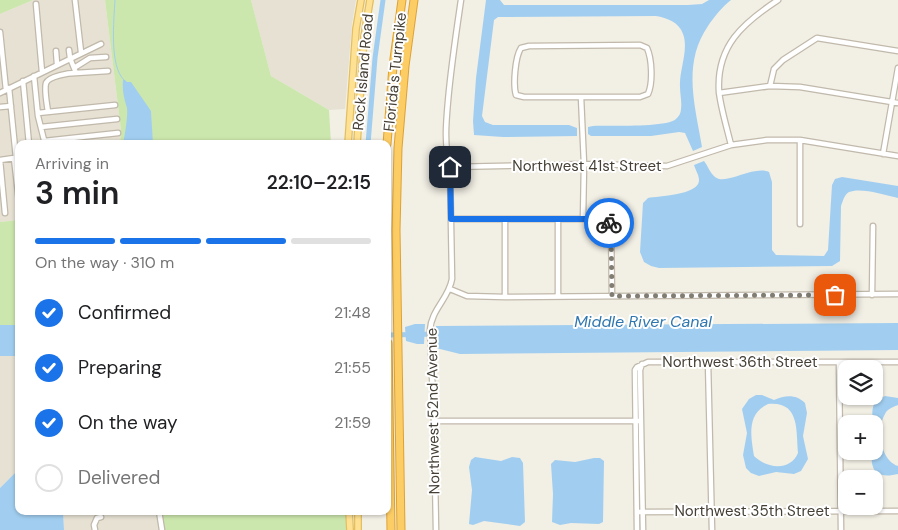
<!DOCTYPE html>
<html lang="en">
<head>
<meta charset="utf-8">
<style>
	:root { --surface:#fff; --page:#f6f6f6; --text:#202124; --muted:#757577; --line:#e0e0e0; --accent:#1a73e8 }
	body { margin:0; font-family:"DM Sans",sans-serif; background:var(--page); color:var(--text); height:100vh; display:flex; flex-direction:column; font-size:19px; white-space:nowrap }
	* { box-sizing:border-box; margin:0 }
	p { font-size:16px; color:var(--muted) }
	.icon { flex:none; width:28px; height:28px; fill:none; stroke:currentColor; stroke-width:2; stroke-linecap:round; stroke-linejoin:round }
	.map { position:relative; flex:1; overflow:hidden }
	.side { position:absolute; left:15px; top:140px; width:376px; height:375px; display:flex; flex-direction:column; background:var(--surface); border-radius:10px; box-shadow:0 1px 4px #0004 }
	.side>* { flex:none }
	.controls { position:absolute; left:838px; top:360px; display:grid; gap:10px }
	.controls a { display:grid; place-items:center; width:45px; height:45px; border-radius:10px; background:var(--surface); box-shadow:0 1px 4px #0004; font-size:25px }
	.pin { position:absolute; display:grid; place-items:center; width:42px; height:42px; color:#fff; margin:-21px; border-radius:10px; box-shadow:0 2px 8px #0006 }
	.courier { position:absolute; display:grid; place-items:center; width:50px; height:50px; margin:-25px; border:4px solid #1a73e8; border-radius:50%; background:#fff; color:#222; box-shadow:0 1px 6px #0007 }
	.overview em { font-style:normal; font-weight:600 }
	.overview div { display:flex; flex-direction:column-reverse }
	.overview { display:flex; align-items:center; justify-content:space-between; height:85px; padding:0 20px }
	h1 { font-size:32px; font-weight:600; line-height:38px }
	.bar { display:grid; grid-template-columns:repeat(4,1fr); gap:8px 5px; align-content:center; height:60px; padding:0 20px }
	.bar i { height:6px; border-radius:4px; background:var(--line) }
	.bar .active { background:var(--accent) }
	.bar p { grid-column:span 4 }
	ol { padding:0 20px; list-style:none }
	li { display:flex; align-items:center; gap:15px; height:55px }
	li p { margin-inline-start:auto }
	li .icon { padding:5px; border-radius:50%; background:var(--accent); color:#fff; stroke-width:4 }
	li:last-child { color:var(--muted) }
	li i { width:28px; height:28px; border:2px solid var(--line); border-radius:50% }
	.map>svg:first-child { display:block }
	.residential { fill:#e6e1d3 }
	.green { fill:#cce7ad }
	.water { fill:#a1cef0; fill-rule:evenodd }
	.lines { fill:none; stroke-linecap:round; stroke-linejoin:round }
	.stream { stroke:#a1cef0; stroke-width:1 }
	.canal { stroke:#a1cef0; stroke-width:5 }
	.minor-casing { stroke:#c1b9ab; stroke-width:7 }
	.major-casing { stroke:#e3bf62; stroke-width:8 }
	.highway-casing { stroke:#dda235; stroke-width:9 }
	.minor { stroke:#fff; stroke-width:4.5 }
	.major { stroke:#fee192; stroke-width:5.5 }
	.highway { stroke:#fdcd65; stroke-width:7 }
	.done { stroke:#827d73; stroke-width:5; stroke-dasharray:0 9 }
	.route { stroke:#1a73e8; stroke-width:6 }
	.labels { text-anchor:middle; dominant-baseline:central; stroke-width:4; stroke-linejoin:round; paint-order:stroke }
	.street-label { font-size:15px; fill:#453f35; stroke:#fff }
	.water-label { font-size:16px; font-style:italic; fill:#2e77b0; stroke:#fff }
</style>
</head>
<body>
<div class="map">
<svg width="898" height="530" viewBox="0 0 898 530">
	<rect width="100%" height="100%" fill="#f2efe5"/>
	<!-- residential -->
	<path class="residential" d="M33 0H105L121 130 120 144H19V220L0 222V14Z
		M251 0H356L352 24 345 109 329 110 271 76Z
		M0 356H19V469L0 488Z
		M63 511H159L162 530H64Z"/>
	<!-- green -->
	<path class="green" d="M0 0H33L0 14Z
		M105 0H251L271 76 329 110 331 144H120L121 130Z
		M19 220V325H0V222Z
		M159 511H347V530H162Z"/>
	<!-- water -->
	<path class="water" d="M486 0H500L504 5H688L702 4 709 0H731C722 7 714 17 708 26 682 64 695 105 702 147L693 151 685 133 679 132 651 136H591L588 134V127L593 126C609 125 666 128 676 119 679 116 681 113 681 109 682 102 680 94 680 87 679 70 689 50 683 34 679 22 667 18 656 16L498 17 494 20 482 116 485 122 493 125H569L577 128V136L503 137 474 135 473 121 476 78Z
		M123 80H125L127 82H131L151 111 153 144H123C125 134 128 116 127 108 124 98 122 91 123 80Z
		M704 161C708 166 710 173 715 177 726 186 753 165 769 172L772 182V250L776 255 824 256 828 250 832 185 835 179 842 177 898 186V198C886 195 860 187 849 192 844 195 843 201 841 206L840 261 832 266 659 268 651 266 644 262 640 252 643 203 648 198C658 196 700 195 699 180 699 175 695 169 694 165Z
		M898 323V350L460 354 436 348V326Z
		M415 324H425L424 344H417L406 341 405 327Z
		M0 325H19V356H0Z
		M756 395H762L774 400C785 395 796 394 805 403L807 413 803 436 808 459 801 471 794 474 776 472 759 476 751 473 746 468 743 455 747 433 742 409 749 399ZM768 404C800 401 796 430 798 453 790 472 766 468 754 456 751 437 746 414 768 404Z
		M885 396 898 398V405C893 407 887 409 885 414 876 428 880 460 898 466V474C889 476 882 477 875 471 867 457 876 449 876 436 877 422 868 419 875 401Z
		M475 457 501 461 512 457 520 458 523 463 525 522 520 526 484 521 473 525 469 524 472 490 469 467 471 460Z
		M594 458H600L604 461 603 522 599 524 571 523 560 525 552 522 553 494 551 464 555 460 575 462Z
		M19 469V511H63L64 530H0V488Z"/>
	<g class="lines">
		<!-- stream -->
		<path class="stream" d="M115 0C114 20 109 66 124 80"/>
		<!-- canal -->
		<path class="canal" d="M368 144 375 58 383 0
			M388 335 439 334"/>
		<defs>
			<path id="minor" d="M75 0 81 52
				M36 4 42 72
				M0 32 6 90
				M640 45 647 48C652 59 653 83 648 94L640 97H524L516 95C513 85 515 57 521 48L529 46Z
				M69 50 70 58 76 73 108 71
				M56 51 57 64
				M74 68 90 58 106 57
				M34 76 38 116 45 144
				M23 81 29 144
				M770 86 774 69 783 60 817 38 898 51
				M9 88 16 158
				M0 93 101 44
				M719 93 770 86 800 87 898 103
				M581 97 584 164 583 219
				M0 107 11 106
				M48 112C47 104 44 90 46 83 49 76 69 73 76 73
				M38 113 115 105
				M41 127 117 119
				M800 140V224
				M44 141 118 133
				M731 145C727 128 721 109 719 92 716 46 743 23 778 0
				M883 154 898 68
				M17 158H14L19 202
				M0 160 5 213
				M0 160 14 158
				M450 167 584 164 667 166 731 145 767 140H800L898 156
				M451 219H603L608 222 611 227 612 296
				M505 219V297
				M558 219V296
				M450 289 467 296 505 297 898 294
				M872 295 873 226
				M708 362 712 530
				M839 362 841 530
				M642 364 640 370 643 530
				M434 421H641
				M159 511 162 530
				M637 512 898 511
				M95 530 94 525 97 518 101 517
				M436 530 434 421 430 330C431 310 449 298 452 279L450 167C444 145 446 123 448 101 451 67 456 34 461 0
				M637 530 635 370 637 367 648 362H898"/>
			<path id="major" d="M348 144 356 29 361 0
				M357 144 364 37 370 0
				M349 511 350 530
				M358 511V530"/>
			<path id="highway" d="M387 144 393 66 402 0
				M388 343 391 530
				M401 530 396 230 398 148 405 66 414 0"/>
		</defs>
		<!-- minor casing -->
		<use href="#minor" class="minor-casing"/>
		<!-- major casing -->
		<use href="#major" class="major-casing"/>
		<!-- highway casing -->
		<use href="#highway" class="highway-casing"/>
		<!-- minor -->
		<use href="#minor" class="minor"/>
		<!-- major -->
		<use href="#major" class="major"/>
		<!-- highway -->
		<use href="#highway" class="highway"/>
	</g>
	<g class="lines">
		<!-- done -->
		<path class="done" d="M609 223 611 227 612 296 835 295"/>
		<!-- route -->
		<path class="route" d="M450 167 451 219H603L609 223"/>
	</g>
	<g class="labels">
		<!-- street labels -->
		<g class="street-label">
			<text transform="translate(363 72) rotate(-85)">Rock Island Road</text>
			<text transform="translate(395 72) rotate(-84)">Florida's Turnpike</text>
			<text x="587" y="166">Northwest 41st Street</text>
			<text x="740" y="362">Northwest 36th Street</text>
			<text transform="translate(433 411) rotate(-91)">Northwest 52nd Avenue</text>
			<text x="752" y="511">Northwest 35th Street</text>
		</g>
		<!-- water labels -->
		<g class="water-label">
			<text x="643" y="321">Middle River Canal</text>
		</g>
	</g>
</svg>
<div class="controls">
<a><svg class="icon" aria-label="layers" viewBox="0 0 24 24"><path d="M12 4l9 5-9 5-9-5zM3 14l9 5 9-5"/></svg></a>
<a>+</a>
<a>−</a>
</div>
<div class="pin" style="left:835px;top:295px;background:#ea580c"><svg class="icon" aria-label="bag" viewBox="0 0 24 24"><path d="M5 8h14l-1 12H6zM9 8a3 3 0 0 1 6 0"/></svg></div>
<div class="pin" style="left:450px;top:167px;background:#1f2937"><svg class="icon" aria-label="home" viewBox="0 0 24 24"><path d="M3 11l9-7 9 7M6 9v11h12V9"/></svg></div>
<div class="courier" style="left:609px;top:223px"><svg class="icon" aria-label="bike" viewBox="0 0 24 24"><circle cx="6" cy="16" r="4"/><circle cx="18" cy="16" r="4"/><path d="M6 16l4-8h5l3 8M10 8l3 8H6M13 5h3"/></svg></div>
<section class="side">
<div class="overview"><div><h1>3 min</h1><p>Arriving in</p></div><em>22:10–22:15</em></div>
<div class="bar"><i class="active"></i><i class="active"></i><i class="active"></i><i></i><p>On the way · 310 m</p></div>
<ol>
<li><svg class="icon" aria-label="check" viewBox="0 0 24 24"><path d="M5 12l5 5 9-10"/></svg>Confirmed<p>21:48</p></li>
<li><svg class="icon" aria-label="check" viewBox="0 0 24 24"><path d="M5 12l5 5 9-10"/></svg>Preparing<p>21:55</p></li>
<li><svg class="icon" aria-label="check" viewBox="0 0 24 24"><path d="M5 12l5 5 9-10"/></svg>On the way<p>21:59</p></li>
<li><i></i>Delivered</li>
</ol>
</section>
</div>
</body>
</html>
